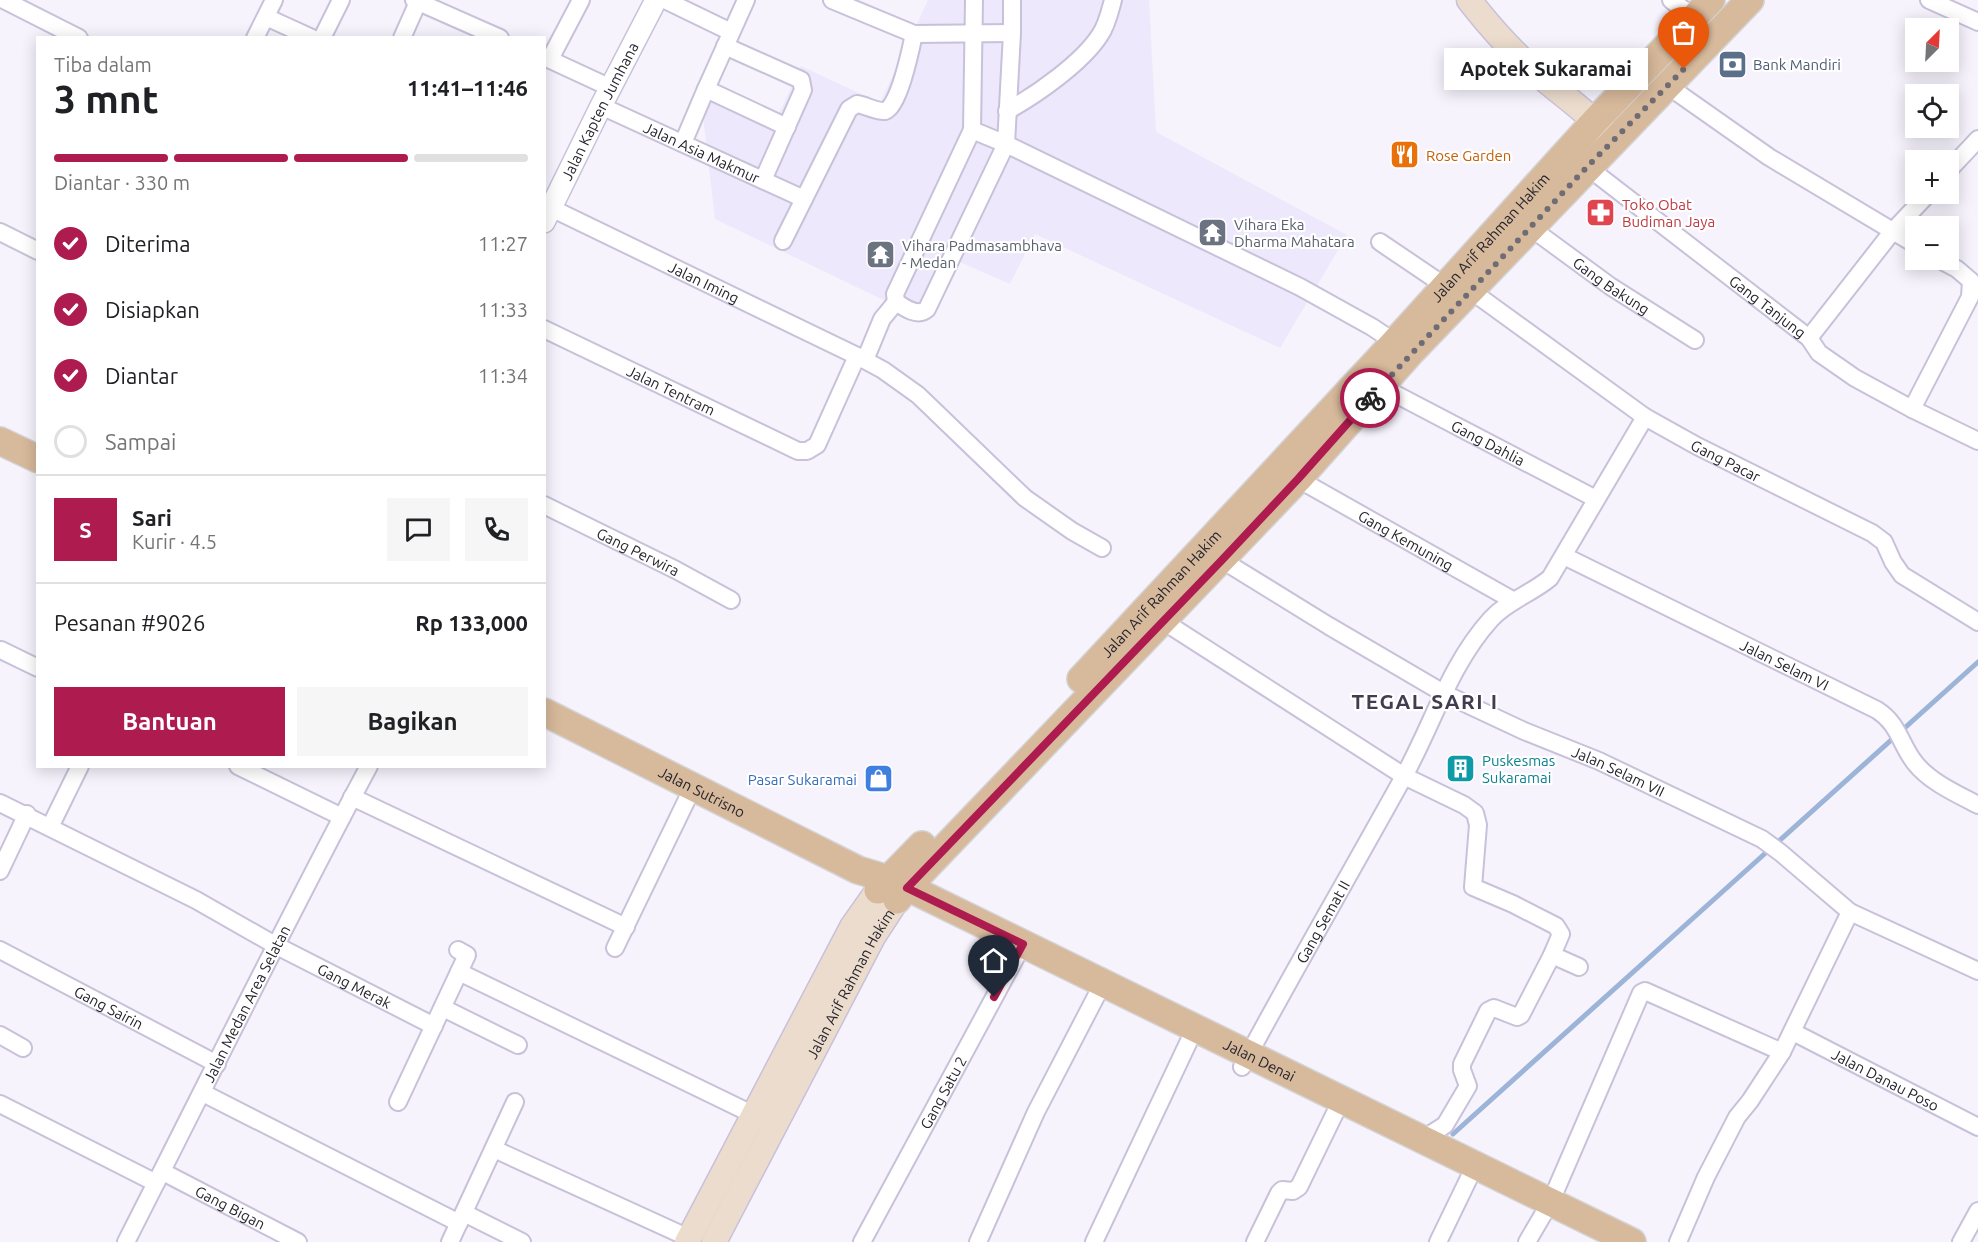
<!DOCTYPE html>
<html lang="id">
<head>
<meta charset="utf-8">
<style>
	:root { --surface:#fff; --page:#f6f6f6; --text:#202124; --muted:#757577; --line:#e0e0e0; --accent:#ad1b4f }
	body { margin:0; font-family:Ubuntu,sans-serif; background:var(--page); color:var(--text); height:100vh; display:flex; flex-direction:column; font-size:22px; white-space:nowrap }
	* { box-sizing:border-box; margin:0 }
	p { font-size:20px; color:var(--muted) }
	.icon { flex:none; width:33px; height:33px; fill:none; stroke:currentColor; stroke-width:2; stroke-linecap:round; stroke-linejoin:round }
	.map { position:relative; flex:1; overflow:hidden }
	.side { position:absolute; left:36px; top:36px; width:510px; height:732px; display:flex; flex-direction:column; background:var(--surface); border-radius:0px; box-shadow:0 3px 15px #0003 }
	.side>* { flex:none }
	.needle { width:39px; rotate:24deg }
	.fabs { position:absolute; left:1905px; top:18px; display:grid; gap:12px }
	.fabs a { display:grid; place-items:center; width:54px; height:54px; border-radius:0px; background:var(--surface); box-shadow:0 3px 15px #0003; font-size:30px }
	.pin { position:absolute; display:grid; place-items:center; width:51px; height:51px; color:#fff; margin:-62px -26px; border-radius:50% 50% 50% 0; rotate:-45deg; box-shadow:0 0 6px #0007 }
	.pin .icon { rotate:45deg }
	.courier { position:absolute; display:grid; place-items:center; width:60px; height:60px; margin:-30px; border:4px solid #ad1b4f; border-radius:50%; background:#fff; color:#222; box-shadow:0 2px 8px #0007 }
	.bubble { position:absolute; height:42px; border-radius:0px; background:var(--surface); box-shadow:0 3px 15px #0003; font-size:20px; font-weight:600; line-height:42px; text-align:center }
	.summary em { font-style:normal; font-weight:600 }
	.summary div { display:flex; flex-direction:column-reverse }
	.summary { display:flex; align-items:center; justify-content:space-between; height:102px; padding:0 18px }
	h1 { font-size:39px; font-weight:600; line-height:45px }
	.bar { display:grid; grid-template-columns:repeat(4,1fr); gap:9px 6px; align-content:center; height:72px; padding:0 18px }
	.bar i { height:8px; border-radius:4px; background:var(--line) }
	.bar .current { background:var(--accent) }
	.bar p { grid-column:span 4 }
	.line { display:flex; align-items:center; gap:15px; padding:0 18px; border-top:2px solid var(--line) }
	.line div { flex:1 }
	.round { display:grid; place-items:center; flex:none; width:63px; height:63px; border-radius:0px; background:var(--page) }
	ol { padding:0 18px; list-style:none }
	li { display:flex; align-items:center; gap:18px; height:66px }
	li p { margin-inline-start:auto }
	li .icon { padding:6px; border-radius:50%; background:var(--accent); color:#fff; stroke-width:4 }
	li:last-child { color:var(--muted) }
	li i { width:33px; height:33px; border:3px solid var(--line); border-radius:50% }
	.primary-button { display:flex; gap:12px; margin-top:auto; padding:12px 18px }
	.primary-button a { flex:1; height:69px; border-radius:0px; background:var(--accent); color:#fff; font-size:24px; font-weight:600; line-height:69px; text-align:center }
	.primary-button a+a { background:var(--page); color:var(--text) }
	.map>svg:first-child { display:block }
	.built { fill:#ede8fb }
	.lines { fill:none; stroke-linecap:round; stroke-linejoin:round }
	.stream { stroke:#9cb4d7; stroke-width:5 }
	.minor-casing { stroke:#c8c1da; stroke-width:20 }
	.tertiary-casing { stroke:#c8c1da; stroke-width:24 }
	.secondary-casing { stroke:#c8c1da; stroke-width:27 }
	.primary-casing { stroke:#d4d3d5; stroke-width:30 }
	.minor { stroke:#fff; stroke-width:16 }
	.tertiary { stroke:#fff; stroke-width:21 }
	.secondary { stroke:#ebdccd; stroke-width:24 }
	.primary { stroke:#d7b99b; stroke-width:27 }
	.done { stroke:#6f6c76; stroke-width:6; stroke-dasharray:0 10.8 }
	.route { stroke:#ad1b4f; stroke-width:8 }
	.labels { text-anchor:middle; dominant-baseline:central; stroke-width:4.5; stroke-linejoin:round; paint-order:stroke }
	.service-label { font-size:15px; fill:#4e5e75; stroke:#fff; text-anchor:start }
	.street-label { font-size:15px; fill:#26242d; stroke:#fff }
	.food-label { font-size:15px; fill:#c56008; stroke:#fff; text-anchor:start }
	.health-label { font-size:15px; fill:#be3a42; stroke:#fff; text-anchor:start }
	.worship-label { font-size:15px; fill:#5b616d; stroke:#fff; text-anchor:start }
	.culture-label { font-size:15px; fill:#0d838f; stroke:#fff; text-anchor:start }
	.shop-label { font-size:15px; fill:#366cbe; stroke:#fff; text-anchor:end }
	.district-label { font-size:21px; font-weight:bold; letter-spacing:1.5px; fill:#423c50; stroke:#fff }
</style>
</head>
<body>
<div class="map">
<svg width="1978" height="1242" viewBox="0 0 1978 1242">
	<rect width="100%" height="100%" fill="#f6f3fd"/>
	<!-- built -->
	<path class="built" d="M928 0H1149L1156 132 1347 235 1280 348 1035 234 1010 284 946 256 919 317 715 219 699 81 777 118 801 66 880 103Z"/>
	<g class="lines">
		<!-- stream -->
		<path class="stream" d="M1453 1134 1978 662"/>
		<defs>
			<g id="minor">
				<path d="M4 0 79 38"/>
				<path d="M414 0 500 38"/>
				<path d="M665 0 731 32"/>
				<path d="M746 0 706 89 787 127"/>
				<path d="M832 0 914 34 1012 33"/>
				<path d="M974 0 972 130 895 294 896 302C906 309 918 317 927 309L1006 144 1012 33V0"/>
				<path d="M1671 0 1695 18"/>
				<path d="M1929 0 1978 22"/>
				<path d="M266 17 312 38"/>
				<path d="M255 38 274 0"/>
				<path d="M322 38 341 0"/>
				<path d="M402 38 418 2"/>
				<path d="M725 46 801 80 803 90 763 180"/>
				<path d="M544 57 611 88"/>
				<path d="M550 59 581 0"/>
				<path d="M1668 86 1769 157 1916 245"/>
				<path id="s1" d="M601 106 804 199"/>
				<path d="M1007 111C1036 95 1082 63 1100 35 1107 25 1110 11 1113 0"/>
				<path d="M972 130 1006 144 1300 287 1372 327 1402 347"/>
				<path d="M683 143 706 89"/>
				<path id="s2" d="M1581 162 1809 338 1819 353 1855 378 1912 409 1978 441"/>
				<path d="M1948 171 1978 139"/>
				<path id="s3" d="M551 208 857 356 883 370 918 395 1025 498 1072 531 1102 548"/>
				<path id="s4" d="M1531 228 1610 286 1695 340"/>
				<path d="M0 232 38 251"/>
				<path d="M783 241 849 109 857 104C865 105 877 112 885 111 899 107 911 48 914 34"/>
				<path d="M1380 242 1445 286"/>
				<path id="s5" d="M1470 290 1645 417 1697 446 1872 533 1884 542 1893 562 1902 575 1978 622"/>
				<path id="s6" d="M544 329 798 451H807L817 445 857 356"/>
				<path d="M1809 338 1892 232 1928 194"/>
				<path d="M865 360 882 319 896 302"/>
				<path id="s7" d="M1380 386 1596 499"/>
				<path d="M1912 409 1970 297 1971 281 1957 269 1940 260"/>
				<path id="s8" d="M1298 479 1514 601"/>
				<path id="s9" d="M544 505 676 570 731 600"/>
				<path id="s10" d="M1564 556 1877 710C1899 724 1900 744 1915 763 1930 782 1957 794 1978 805"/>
				<path id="s11" d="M1222 560 1329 626 1445 694 1524 731 1599 761 1762 839 1781 853 1850 912 1978 971"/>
				<path d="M1163 621 1404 776 1464 805 1475 813 1478 825 1473 887 1513 904 1556 926 1561 934 1552 955 1579 967"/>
				<path d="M1 650 38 668"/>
				<path d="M238 766 342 817"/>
				<path d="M352 797 626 927"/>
				<path id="s12" d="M0 803 196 900 275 945 434 1026"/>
				<path d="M50 827 80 766"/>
				<path d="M0 871 27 814"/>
				<path d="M615 948 693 787"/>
				<path id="s13" d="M0 950 217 1064"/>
				<path d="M458 950 467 955 459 972"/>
				<path d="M443 1008 518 1045"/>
				<path id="s14" d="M1793 1032 1978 1127"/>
				<path d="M0 1035 23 1048"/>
				<path id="s15" d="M1242 1067C1294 970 1350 874 1403 778 1432 726 1450 664 1491 619 1507 601 1531 594 1550 578L1645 417"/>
				<path d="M203 1093 459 1223"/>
				<path d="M398 1102 459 972 752 1114"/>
				<path d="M0 1104 156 1183"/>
				<path d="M1423 1139 1445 1125 1468 1086 1462 1070V1064L1488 1011 1494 1008 1517 1017 1521 1015 1552 955"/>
				<path d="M494 1149 689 1238"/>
				<path id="s16" d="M163 1172 298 1242"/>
				<path d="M464 1213 522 1242"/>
				<path id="s17" d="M126 1242C207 1083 285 923 369 766"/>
				<path d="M450 1242 515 1102"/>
				<path id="s18" d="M862 1242 1023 944"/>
				<path d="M978 1242 1036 1112 1103 983"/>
				<path d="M1094 1242 1189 1041"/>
				<path d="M1255 1242 1279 1193 1282 1190 1293 1191 1299 1187 1335 1113"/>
				<path d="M1438 1242 1469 1178"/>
				<path d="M1527 1242 1551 1201 1641 993 1645 991 1782 1052"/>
				<path d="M1678 1242 1706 1177 1737 1117 1750 1101 1782 1052 1850 912"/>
				<path d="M1961 1242 1978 1211"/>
			</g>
			<g id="tertiary">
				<path id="s19" d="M544 222 601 106 656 0"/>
			</g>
			<g id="secondary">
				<path d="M1469 0C1490 27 1512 52 1538 74 1561 94 1587 112 1608 134"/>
				<path d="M687 1242 852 927 878 890"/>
				<path id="s20" d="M714 1242 873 937 897 900"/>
			</g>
			<g id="primary">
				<path d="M0 441 38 459"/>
				<path id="s21" d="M1081 679 1394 343 1595 121 1711 0"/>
				<path id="s22" d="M544 712 858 870 888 879 907 887 1632 1242"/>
				<path d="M878 890 922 845"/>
				<path d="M897 900 911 883 1298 479 1411 352 1750 0"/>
			</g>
		</defs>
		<!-- minor casing -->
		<use href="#minor" class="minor-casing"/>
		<!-- tertiary casing -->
		<use href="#tertiary" class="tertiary-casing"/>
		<!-- secondary casing -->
		<use href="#secondary" class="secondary-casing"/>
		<!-- primary casing -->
		<use href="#primary" class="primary-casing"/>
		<!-- minor -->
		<use href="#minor" class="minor"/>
		<!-- tertiary -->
		<use href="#tertiary" class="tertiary"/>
		<!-- secondary -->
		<use href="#secondary" class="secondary"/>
		<!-- primary -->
		<use href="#primary" class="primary"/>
	</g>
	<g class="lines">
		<!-- done -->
		<path class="done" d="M1370 398 1587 167 1684 69"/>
		<!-- route -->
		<path class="route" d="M994 997 1023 944 907 888 1222 560 1298 479 1370 398"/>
	</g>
	<!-- icons -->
	<defs>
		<symbol id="bank-square" viewBox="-11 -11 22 22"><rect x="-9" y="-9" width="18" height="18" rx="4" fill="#5c6f8a" stroke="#fff"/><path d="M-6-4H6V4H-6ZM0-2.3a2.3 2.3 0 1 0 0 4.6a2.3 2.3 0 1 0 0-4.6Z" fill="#fff"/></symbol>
		<symbol id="restaurant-square" viewBox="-11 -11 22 22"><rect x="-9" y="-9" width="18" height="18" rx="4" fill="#e8710a" stroke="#fff"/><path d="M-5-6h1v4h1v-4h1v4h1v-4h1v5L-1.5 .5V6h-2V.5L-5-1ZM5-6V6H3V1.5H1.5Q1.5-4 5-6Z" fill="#fff"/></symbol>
		<symbol id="pharmacy-square" viewBox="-11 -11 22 22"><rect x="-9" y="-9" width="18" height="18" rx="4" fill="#e0444e" stroke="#fff"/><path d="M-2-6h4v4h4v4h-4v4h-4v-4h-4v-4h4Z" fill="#fff"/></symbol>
		<symbol id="temple-square" viewBox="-11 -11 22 22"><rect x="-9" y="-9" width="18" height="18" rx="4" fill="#6b7280" stroke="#fff"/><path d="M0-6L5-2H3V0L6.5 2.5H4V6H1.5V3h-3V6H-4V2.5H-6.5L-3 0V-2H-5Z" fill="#fff"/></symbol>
		<symbol id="building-square" viewBox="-11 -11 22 22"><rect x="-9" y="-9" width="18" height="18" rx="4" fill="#0f9aa8" stroke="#fff"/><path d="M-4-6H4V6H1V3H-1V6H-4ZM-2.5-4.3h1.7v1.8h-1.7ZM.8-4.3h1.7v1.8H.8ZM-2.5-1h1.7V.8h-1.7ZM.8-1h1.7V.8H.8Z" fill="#fff"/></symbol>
		<symbol id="shop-square" viewBox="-11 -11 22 22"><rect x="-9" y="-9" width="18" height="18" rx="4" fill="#3f7fe0" stroke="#fff"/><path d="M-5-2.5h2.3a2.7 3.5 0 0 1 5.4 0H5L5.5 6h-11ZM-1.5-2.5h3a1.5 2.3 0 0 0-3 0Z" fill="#fff"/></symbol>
	</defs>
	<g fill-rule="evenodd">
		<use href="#bank-square" x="1716" y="48" width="33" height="33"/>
		<use href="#restaurant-square" x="1388" y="138" width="33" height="33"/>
		<use href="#pharmacy-square" x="1584" y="196" width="33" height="33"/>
		<use href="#temple-square" x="1196" y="216" width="33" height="33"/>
		<use href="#temple-square" x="864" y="238" width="33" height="33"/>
		<use href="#building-square" x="1444" y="752" width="33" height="33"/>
		<use href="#shop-square" x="862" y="762" width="33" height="33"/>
	</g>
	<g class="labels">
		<!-- service labels -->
		<g class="service-label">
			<text x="1753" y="64">Bank Mandiri</text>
		</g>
		<!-- street labels -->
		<g class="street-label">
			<text stroke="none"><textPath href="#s19" startOffset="124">Jalan Kapten Jumhana</textPath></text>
			<text stroke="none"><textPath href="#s1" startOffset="111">Jalan Asia Makmur</textPath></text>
			<text stroke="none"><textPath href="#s21" startOffset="602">Jalan Arif Rahman Hakim</textPath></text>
			<text stroke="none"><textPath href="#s3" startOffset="170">Jalan Iming</textPath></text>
			<text stroke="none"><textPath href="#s4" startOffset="99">Gang Bakung</textPath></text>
			<text stroke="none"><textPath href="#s2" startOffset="236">Gang Tanjung</textPath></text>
			<text stroke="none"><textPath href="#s6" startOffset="141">Jalan Tentram</textPath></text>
			<text stroke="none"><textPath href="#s7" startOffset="122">Gang Dahlia</textPath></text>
			<text stroke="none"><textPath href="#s5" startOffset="308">Gang Pacar</textPath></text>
			<text stroke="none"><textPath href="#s8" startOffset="124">Gang Kemuning</textPath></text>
			<text stroke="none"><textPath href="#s9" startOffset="105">Gang Perwira</textPath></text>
			<text stroke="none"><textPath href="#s21" startOffset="117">Jalan Arif Rahman Hakim</textPath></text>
			<text stroke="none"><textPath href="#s10" startOffset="246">Jalan Selam VI</textPath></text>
			<text stroke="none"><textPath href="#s11" startOffset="450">Jalan Selam VII</textPath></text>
			<text stroke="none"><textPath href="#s22" startOffset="177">Jalan Sutrisno</textPath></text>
			<text stroke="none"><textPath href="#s15" startOffset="166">Gang Semat II</textPath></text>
			<text stroke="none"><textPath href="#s20" startOffset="292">Jalan Arif Rahman Hakim</textPath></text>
			<text stroke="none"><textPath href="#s12" startOffset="399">Gang Merak</textPath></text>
			<text stroke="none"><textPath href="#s17" startOffset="267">Jalan Medan Area Selatan</textPath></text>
			<text stroke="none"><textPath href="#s13" startOffset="123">Gang Sairin</textPath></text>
			<text stroke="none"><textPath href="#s22" startOffset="796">Jalan Denai</textPath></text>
			<text stroke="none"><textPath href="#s14" startOffset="104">Jalan Danau Poso</textPath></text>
			<text stroke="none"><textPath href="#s18" startOffset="170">Gang Satu 2</textPath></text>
			<text stroke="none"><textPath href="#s16" startOffset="76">Gang Bigan</textPath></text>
		</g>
		<!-- food labels -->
		<g class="food-label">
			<text x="1426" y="155">Rose Garden</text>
		</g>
		<!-- health labels -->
		<g class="health-label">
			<text x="1622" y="204">Toko Obat<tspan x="1622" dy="17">Budiman Jaya</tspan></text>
		</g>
		<!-- worship labels -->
		<g class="worship-label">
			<text x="1234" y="224">Vihara Eka<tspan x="1234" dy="17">Dharma Mahatara</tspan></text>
			<text x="902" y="245">Vihara Padmasambhava<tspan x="902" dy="17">- Medan</tspan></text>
		</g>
		<!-- culture labels -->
		<g class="culture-label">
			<text x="1482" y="760">Puskesmas<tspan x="1482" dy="17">Sukaramai</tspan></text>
		</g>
		<!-- shop labels -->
		<g class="shop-label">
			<text x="857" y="779">Pasar Sukaramai</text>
		</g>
		<!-- district labels -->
		<g class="district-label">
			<text x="1425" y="701">TEGAL SARI I</text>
		</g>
	</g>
</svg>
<div class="fabs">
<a><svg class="needle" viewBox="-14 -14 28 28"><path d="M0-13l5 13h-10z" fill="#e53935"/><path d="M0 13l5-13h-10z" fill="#757577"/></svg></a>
<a><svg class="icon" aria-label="locate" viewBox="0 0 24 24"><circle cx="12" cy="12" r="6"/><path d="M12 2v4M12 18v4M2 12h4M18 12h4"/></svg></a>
<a>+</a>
<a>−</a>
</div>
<div class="pin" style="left:1684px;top:69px;background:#ea580c"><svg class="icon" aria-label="bag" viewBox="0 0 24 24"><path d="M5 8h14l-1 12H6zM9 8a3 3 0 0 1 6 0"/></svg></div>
<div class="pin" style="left:994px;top:997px;background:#1f2937"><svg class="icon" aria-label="home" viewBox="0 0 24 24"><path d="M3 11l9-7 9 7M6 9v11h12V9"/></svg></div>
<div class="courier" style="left:1370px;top:398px"><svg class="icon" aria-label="bike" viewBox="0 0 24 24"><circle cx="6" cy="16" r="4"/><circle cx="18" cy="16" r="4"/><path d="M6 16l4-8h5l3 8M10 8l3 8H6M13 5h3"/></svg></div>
<div class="bubble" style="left:1444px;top:48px;width:204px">Apotek Sukaramai</div>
<section class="side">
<div class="summary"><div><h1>3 mnt</h1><p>Tiba dalam</p></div><em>11:41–11:46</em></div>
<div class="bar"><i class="current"></i><i class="current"></i><i class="current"></i><i></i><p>Diantar · 330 m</p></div>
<ol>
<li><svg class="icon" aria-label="check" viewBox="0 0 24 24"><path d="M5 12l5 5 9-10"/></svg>Diterima<p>11:27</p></li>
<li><svg class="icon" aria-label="check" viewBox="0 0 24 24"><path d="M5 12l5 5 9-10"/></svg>Disiapkan<p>11:33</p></li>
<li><svg class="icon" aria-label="check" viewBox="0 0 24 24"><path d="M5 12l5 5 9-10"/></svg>Diantar<p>11:34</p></li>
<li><i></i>Sampai</li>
</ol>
<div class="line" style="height:108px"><b class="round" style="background:var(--accent);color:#fff">S</b><div><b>Sari</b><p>Kurir · 4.5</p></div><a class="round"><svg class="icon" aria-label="chat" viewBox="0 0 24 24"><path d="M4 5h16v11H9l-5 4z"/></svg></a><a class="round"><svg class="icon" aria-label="phone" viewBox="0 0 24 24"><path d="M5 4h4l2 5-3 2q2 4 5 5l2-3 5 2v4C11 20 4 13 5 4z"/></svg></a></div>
<div class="line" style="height:78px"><div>Pesanan #9026</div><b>Rp 133,000</b></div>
<div class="primary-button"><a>Bantuan</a><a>Bagikan</a></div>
</section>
</div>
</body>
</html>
